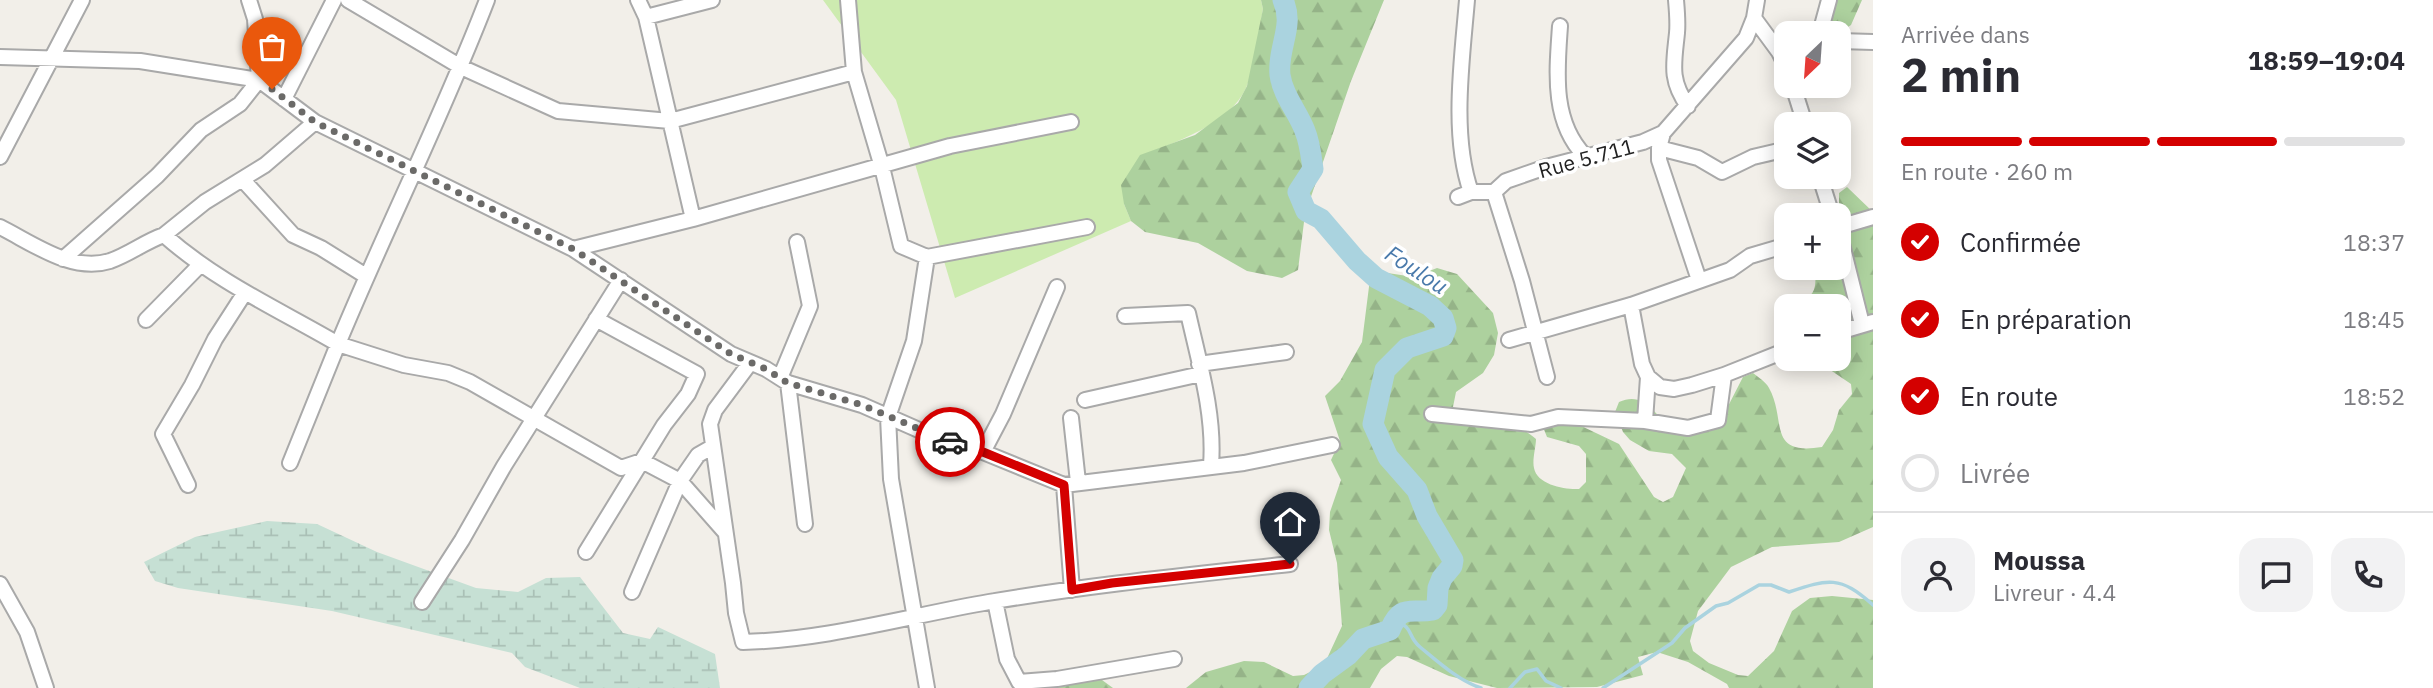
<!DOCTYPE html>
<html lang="fr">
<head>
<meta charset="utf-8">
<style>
	:root { --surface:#fff; --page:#f2f2f3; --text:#2b2b33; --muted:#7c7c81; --line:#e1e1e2; --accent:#d40000 }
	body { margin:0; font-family:"IBM Plex Sans",sans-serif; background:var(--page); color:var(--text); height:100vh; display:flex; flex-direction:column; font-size:26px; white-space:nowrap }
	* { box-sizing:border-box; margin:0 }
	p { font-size:23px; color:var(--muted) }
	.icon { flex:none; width:38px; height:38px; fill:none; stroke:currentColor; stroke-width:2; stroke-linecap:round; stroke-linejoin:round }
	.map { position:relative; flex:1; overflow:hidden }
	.sheet { display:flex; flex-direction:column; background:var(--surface); width:560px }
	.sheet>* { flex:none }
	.needle { width:46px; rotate:205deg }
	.fabs { position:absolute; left:1774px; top:21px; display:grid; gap:14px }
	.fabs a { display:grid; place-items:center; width:77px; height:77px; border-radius:14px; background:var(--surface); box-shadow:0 4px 18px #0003; font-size:35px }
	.pin { position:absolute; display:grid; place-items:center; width:60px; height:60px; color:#fff; margin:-72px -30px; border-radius:50% 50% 50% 0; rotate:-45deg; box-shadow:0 0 7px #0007 }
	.pin .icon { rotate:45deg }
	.courier { position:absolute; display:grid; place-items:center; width:70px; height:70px; margin:-35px; border:5px solid #d40000; border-radius:50%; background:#fff; color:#222; box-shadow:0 2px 9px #0007 }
	.head em { font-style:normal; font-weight:800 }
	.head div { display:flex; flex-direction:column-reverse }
	.head { display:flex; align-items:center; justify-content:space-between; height:119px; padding:0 28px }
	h1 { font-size:46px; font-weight:800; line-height:52px }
	.bar { display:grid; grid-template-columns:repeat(4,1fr); gap:10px 7px; align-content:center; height:84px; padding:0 28px }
	.bar i { height:9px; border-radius:5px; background:var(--line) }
	.bar .active { background:var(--accent) }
	.bar p { grid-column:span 4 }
	.line { display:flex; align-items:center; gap:18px; padding:0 28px; border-top:2px solid var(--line) }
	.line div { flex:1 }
	.round { display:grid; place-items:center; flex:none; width:74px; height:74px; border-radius:21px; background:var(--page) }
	ol { padding:0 28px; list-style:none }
	li { display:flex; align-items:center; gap:21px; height:77px }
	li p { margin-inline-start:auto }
	li .icon { padding:7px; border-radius:50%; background:var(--accent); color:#fff; stroke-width:4 }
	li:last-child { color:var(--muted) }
	li i { width:38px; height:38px; border:4px solid var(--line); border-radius:50% }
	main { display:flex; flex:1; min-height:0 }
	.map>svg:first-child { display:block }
	.grass { fill:#cdebb0 }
	.forest { fill:url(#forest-firs) }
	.wetland { fill:url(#wetland-marsh) }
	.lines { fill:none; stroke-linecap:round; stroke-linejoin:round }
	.stream { stroke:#aad3df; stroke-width:3.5 }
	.river { stroke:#aad3df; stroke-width:21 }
	.minor-casing { stroke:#a9a9a9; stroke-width:18 }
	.minor { stroke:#fff; stroke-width:14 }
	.done { stroke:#6b6a68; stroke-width:7; stroke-dasharray:0 12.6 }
	.route { stroke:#d40000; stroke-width:9 }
	.labels { text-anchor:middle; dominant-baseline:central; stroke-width:7; stroke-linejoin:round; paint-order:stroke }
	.street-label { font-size:21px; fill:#222; stroke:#fff }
	.water-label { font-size:23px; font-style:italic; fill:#4a7aab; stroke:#fff }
</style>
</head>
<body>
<main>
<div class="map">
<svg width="1873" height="688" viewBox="0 0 1873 688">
	<defs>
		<pattern id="forest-firs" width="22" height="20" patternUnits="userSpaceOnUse" patternTransform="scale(1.75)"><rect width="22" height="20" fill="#add19e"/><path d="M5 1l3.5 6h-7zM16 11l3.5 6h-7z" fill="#95b388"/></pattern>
		<pattern id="wetland-marsh" width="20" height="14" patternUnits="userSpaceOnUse" patternTransform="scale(1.75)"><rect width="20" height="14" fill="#c6e0d4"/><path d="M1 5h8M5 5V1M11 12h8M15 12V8" fill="none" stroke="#aac0b6"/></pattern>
	</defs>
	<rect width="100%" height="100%" fill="#f2efe9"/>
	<!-- grass -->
	<path class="grass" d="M823 0H1261L1263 9C1259 31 1255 68 1246 88 1230 124 1174 143 1140 156L1124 204 1131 221 955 298 896 100Z"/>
	<!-- forest -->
	<path class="forest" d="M1261 0H1384L1351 81 1305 214 1298 270 1282 278 1247 271 1198 243 1145 232 1131 221 1124 204 1121 185 1140 155 1195 135 1238 103 1247 86 1263 9Z
		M1835 0H1862L1851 25 1842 31 1831 27 1828 17Z
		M1847 187 1873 212V527L1839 542 1772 547 1731 567 1698 611 1690 641 1693 651 1709 663 1738 675 1748 676 1774 651 1792 611 1810 598 1832 596 1873 600V688H1729L1727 684 1688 662 1657 652 1638 657 1643 675 1597 687 1497 688 1449 676 1407 657 1397 656 1381 669 1370 688H1186L1206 672 1244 661 1264 662 1293 676 1304 675 1324 665 1342 626 1337 563 1329 530 1330 512 1341 480 1331 460 1340 441 1325 396 1340 381 1362 342 1372 263 1381 272 1414 277 1437 268 1457 274 1493 313 1498 333 1494 355 1483 373 1456 392 1452 412C1478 444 1504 410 1536 439 1536 447 1532 460 1534 468 1537 485 1566 490 1579 489L1586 482V454L1579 446 1547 437 1543 427 1573 422 1619 444 1654 497 1663 502 1673 497 1686 468 1672 454 1649 451 1630 440 1623 432 1615 412 1619 402C1643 391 1655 412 1669 429L1724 414 1743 377 1753 373C1758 377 1766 382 1769 388 1787 420 1766 456 1822 447L1833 430 1839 410 1852 394 1851 384 1814 359H1839V306H1799L1800 302C1817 295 1816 285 1815 268H1839V193Z
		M1102 680 1113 688H1037L1048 681Z"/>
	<!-- wetland -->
	<path class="wetland" d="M267 521 317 524 377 552 476 588 518 592 546 578 580 577 623 633 650 639 658 627 715 654 720 688H580L525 667 512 653 332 611 178 588 155 581 144 562 195 537Z"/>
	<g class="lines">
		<!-- stream -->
		<path class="stream" d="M1394 621C1415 627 1406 635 1420 647 1437 661 1459 681 1481 688
			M1510 688 1525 672 1537 669 1546 681 1561 688
			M1603 688 1672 643 1685 628 1716 606 1728 603 1759 585H1771L1789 592C1828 579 1840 575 1873 605"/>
		<!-- river -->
		<path class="river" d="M1283 0C1295 27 1277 47 1280 75 1283 96 1298 112 1305 131 1310 143 1311 156 1313 169L1298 192 1306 211 1321 219 1357 261 1376 278 1430 306 1443 318 1446 328 1443 336 1407 348 1385 370 1373 424 1388 457 1417 490 1427 516 1453 560 1452 566 1442 578 1438 588 1437 605 1433 610C1411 614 1401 603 1390 630L1363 639 1348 655 1322 674 1309 688"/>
		<defs>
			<path id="minor" d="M249 0 255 19 259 80 315 122 573 249 731 354 766 369 788 383 862 405 928 434 961 446 983 452 1064 485 1244 463 1332 445
				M348 0 461 67 558 111 670 121 854 72
				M487 0C442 117 386 228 338 344L404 365 448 373 470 382 621 468 642 461 680 481 724 531
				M638 0 646 17 693 219
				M848 0 854 72 882 167 901 246 927 257
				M1467 0C1462 60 1451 135 1471 192
				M1676 0C1677 11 1678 22 1677 33 1674 63 1669 80 1688 106
				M646 17 712 0
				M1754 18 1779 52 1787 68
				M1560 26C1557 70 1551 121 1585 156
				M1820 33 1829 0
				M1839 41 1873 42
				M0 57 140 61 259 80
				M1793 86 1805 124
				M284 99 334 0
				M1663 133 1659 148V160L1699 280
				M1659 148 1698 158 1722 172 1753 157 1787 149
				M0 157 82 0
				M1820 177 1832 215
				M243 180 293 235 321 248 366 276
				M1458 197 1471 192H1494
				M0 227C34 244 72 273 110 261 130 254 144 242 164 235 217 282 278 309 338 344L290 463
				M1839 227 1873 217
				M1839 232 1862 324
				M164 235 205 202 265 165 315 122
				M573 249 693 219 950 146 1071 122
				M63 259 157 176 201 130 240 104 259 80
				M1631 305 1642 364 1648 377 1660 387 1674 389 1692 385 1724 375 1787 350
				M1125 316 1188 313C1199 362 1215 415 1211 465
				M146 320 200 265
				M1839 332 1873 322
				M1509 340 1631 305 1730 270 1750 256 1787 245
				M750 363 715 410 710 424 733 583 736 613 743 642C826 640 908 616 989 602 1089 585 1190 575 1290 564
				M1199 364 1286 352
				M1547 377 1522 281 1494 192 1506 181 1546 167 1643 142 1663 133 1746 38 1754 18 1757 0
				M780 378 810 306 797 242
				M788 383 805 524
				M1085 400 1201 374
				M1432 414 1531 424 1558 417 1645 421 1688 428 1718 420 1724 375
				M1071 418 1078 482
				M1645 421 1648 377
				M983 452 1003 414 1057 287
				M188 485 163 434 192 385 215 339 244 294
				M1064 485 1072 590
				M586 552 664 425 688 394 697 374 596 319
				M0 584 27 632 46 688
				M632 592 680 481 698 455 712 447
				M995 601 1007 659 1019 682 1057 679 1174 659
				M422 602 462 540 504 466 621 280
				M927 688 891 479 888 417 914 341 927 257 1087 227"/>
		</defs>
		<!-- minor casing -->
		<use href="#minor" class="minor-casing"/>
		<!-- minor -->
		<use href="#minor" class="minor"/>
	</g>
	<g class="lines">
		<!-- done -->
		<path class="done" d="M272 89 315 122 573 249 731 354 766 369 788 383 862 405 950 442"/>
		<!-- route -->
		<path class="route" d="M950 442 983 452 1064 485 1072 590 1112 583 1290 564"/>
	</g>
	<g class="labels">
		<!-- street labels -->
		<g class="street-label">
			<text transform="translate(1586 158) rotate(-15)">Rue 5.711</text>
		</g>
		<!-- water labels -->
		<g class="water-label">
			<text transform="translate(1417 269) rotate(33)">Foulou</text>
		</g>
	</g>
</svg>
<div class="fabs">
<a><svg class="needle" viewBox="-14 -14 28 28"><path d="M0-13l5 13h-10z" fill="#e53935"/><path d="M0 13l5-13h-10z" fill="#7c7c81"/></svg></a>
<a><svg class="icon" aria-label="layers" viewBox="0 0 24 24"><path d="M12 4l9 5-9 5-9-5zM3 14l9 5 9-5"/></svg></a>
<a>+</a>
<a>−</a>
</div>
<div class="pin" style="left:272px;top:89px;background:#ea580c"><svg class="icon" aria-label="bag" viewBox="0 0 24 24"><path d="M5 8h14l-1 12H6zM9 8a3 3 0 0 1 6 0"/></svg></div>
<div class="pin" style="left:1290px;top:564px;background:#1f2937"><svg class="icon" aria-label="home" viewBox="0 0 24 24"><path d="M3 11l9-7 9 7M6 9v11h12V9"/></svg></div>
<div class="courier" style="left:950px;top:442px"><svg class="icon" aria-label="car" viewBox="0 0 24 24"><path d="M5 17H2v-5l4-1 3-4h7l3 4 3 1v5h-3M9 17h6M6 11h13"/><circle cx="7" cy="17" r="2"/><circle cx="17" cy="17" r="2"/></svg></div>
</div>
<section class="sheet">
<div class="head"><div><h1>2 min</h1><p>Arrivée dans</p></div><em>18:59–19:04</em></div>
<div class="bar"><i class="active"></i><i class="active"></i><i class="active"></i><i></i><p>En route · 260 m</p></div>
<ol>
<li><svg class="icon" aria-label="check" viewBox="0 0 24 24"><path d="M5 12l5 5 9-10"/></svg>Confirmée<p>18:37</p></li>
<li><svg class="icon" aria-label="check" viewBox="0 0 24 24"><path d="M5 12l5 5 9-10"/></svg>En préparation<p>18:45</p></li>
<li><svg class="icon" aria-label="check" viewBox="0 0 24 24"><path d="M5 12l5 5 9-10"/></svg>En route<p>18:52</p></li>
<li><i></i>Livrée</li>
</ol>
<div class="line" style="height:126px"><a class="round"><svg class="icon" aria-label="person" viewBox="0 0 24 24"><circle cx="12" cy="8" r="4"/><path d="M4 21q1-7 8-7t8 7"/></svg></a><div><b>Moussa</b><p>Livreur · 4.4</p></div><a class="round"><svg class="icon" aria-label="chat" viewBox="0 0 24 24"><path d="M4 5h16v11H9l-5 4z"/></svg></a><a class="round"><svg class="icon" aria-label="phone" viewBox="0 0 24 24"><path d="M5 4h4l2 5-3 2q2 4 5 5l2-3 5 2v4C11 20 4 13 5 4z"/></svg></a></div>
</section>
</main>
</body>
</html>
